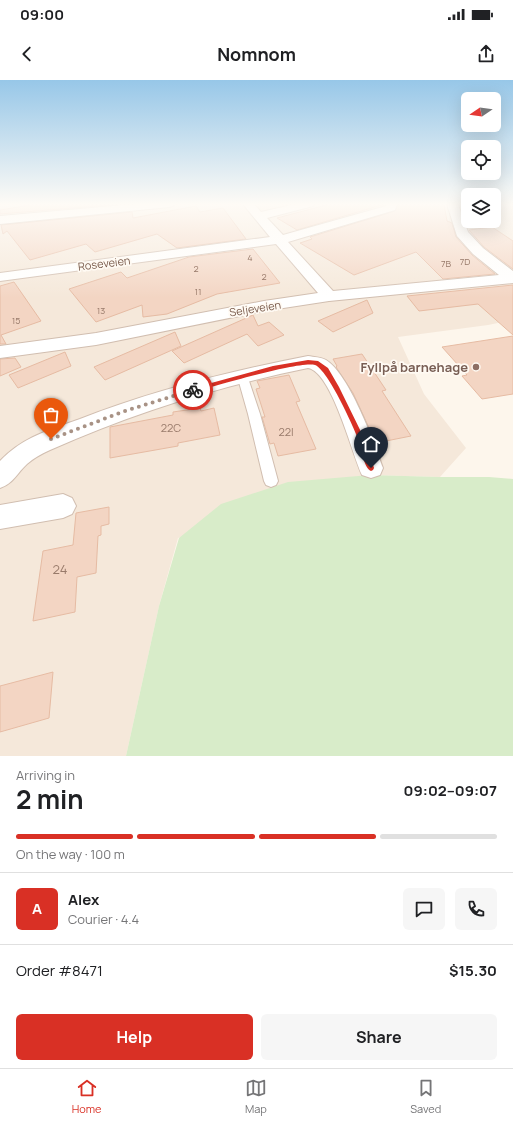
<!DOCTYPE html>
<html lang="en">
<head>
<meta charset="utf-8">
<style>
	:root { --surface:#fff; --page:#f6f6f6; --text:#202124; --muted:#757577; --line:#e0e0e0; --accent:#d93025 }
	body { margin:0; font-family:Manrope,sans-serif; background:var(--page); color:var(--text); height:100vh; display:flex; flex-direction:column; font-size:15px; white-space:nowrap }
	* { box-sizing:border-box; margin:0 }
	p { font-size:13px; color:var(--muted) }
	.icon { flex:none; width:22px; height:22px; fill:none; stroke:currentColor; stroke-width:2; stroke-linecap:round; stroke-linejoin:round }
	.map { position:relative; height:676px; overflow:hidden }
	.drawer { display:flex; flex-direction:column; background:var(--surface); flex:1 }
	.drawer>* { flex:none }
	.needle { width:26px; rotate:257deg }
	.fabs { position:absolute; left:461px; top:12px; display:grid; gap:8px }
	.fabs a { display:grid; place-items:center; width:40px; height:40px; border-radius:6px; background:var(--surface); box-shadow:0 4px 16px #0002; font-size:20px }
	.pin { position:absolute; display:grid; place-items:center; width:34px; height:34px; color:#fff; margin:-41px -17px; border-radius:50% 50% 50% 0; rotate:-45deg; box-shadow:0 0 4px #0007 }
	.pin .icon { rotate:45deg }
	.courier { position:absolute; display:grid; place-items:center; width:40px; height:40px; margin:-20px; border:3px solid #d93025; border-radius:50%; background:#fff; color:#222; box-shadow:0 1px 5px #0007 }
	.head em { font-style:normal; font-weight:700 }
	.head div { display:flex; flex-direction:column-reverse }
	.head { display:flex; align-items:center; justify-content:space-between; height:68px; padding:0 16px }
	h1 { font-size:26px; font-weight:700; line-height:30px }
	.bar { display:grid; grid-template-columns:repeat(4,1fr); gap:6px 4px; align-content:center; height:48px; padding:0 16px }
	.bar i { height:5px; border-radius:3px; background:var(--line) }
	.bar .current { background:var(--accent) }
	.bar p { grid-column:span 4 }
	.line { display:flex; align-items:center; gap:10px; padding:0 16px; border-top:1px solid var(--line) }
	.line div { flex:1 }
	.round { display:grid; place-items:center; flex:none; width:42px; height:42px; border-radius:6px; background:var(--page) }
	.cta { display:flex; gap:8px; margin-top:auto; padding:8px 16px }
	.cta a { flex:1; height:46px; border-radius:6px; background:var(--accent); color:#fff; font-size:16px; font-weight:700; line-height:46px; text-align:center }
	.cta a+a { background:var(--page); color:var(--text) }
	.status { display:flex; justify-content:space-between; align-items:center; height:28px; padding:0 20px; background:var(--surface); direction:ltr }
	.status svg { height:11px; fill:currentColor }
	header { display:flex; justify-content:space-between; align-items:center; height:52px; padding:0 16px; background:var(--surface); font-size:18px; font-weight:700 }
	.tab-bar { display:flex; justify-content:space-around; align-items:center; height:56px; border-top:1px solid var(--line); background:var(--surface); font-size:11px; color:var(--muted) }
	.tab-bar a { display:grid; justify-items:center; gap:2px }
	.tab-bar .current { color:var(--accent) }
	.map>svg:first-child { display:block }
	.residential { fill:#f5e8da }
	.green { fill:#d8ecc9 }
	.building { fill:#f3d5c3; stroke:#e6bba3 }
	.lines { fill:none; stroke-linecap:round; stroke-linejoin:round }
	.service-casing { stroke:#d1beb0; stroke-width:2 }
	.minor-casing { stroke:#d1beb0; stroke-width:2 }
	.service { fill:#fff; fill-rule:evenodd }
	.minor { fill:#fff; fill-rule:evenodd }
	.route { fill:#d93025 }
	.done { stroke:#a89285; stroke-width:4; stroke-dasharray:0 7.2 }
	.education-dot { fill:#8d6e63; stroke:#fffaf3; stroke-width:1.5 }
	.labels { text-anchor:middle; dominant-baseline:central; stroke-width:3.5; stroke-linejoin:round; paint-order:stroke }
	.far-number-label { font-size:9px; fill:#987a6a }
	.far-street-label { font-size:11px; fill:#7a5c4d; stroke:#fffaf3 }
	.number-label { font-size:11px; fill:#987a6a }
	.education-label { font-size:13px; font-weight:bold; fill:#785e54; stroke:#fffaf3; text-anchor:end }
	.near-number-label { font-size:13px; fill:#987a6a }
</style>
</head>
<body>
<div class="status"><b>09:00</b><svg viewBox="0 0 49 12"><path d="M0 12V9h3v3zM5 12V6h3v6zM10 12V3h3v9zM15 12V0h3v12zM26 1h20v11H26zM47 4h2v5h-2z"/></svg></div>
<header><svg class="icon" aria-label="back" viewBox="0 0 24 24"><path d="M15 5l-7 7 7 7"/></svg>Nomnom<svg class="icon" aria-label="share" viewBox="0 0 24 24"><path d="M12 15V3M7 8l5-5 5 5M5 13v7h14v-7"/></svg></header>
<div class="map">
<svg width="513" height="676" viewBox="0 0 513 676">
	<rect width="100%" height="100%" fill="#fdf6ec"/>
	<!-- residential -->
	<path class="residential" d="M0 124H468V141H494V124H513V240L488 245 398 257 424 314 466 368 440 397 370 395 178 458 159 526 126 676H0Z"/>
	<!-- green -->
	<path class="green" d="M370 395 440 397H489L513 399V676H126L159 526 179 458 221 424 288 402Z"/>
	<!-- building -->
	<path class="building" d="M36 124H122L0 134V130Z
		M330 124H385L297 150 277 138Z
		M398 124H444L447 141 452 143 456 157 472 175 495 194 443 199 416 172 354 195 300 163 312 159 310 157 395 131Z
		M196 126 200 132 223 128 246 159 177 168 157 154 95 172 86 164 30 180 7 151 3 154 1 145 132 132 133 138Z
		M492 147 513 161V189L484 167 469 150Z
		M253 169 280 203 217 214 167 234 143 237 142 225 96 242 69 209 121 192 127 198 189 177Z
		M14 202 41 241 1 255 6 264H0V206Z
		M513 205V255L478 224 419 231 407 216Z
		M367 220 373 233 333 252 318 241Z
		M253 235 258 246 269 242 284 255 258 266 247 254 184 283 172 271Z
		M175 252 181 266 105 300 94 287Z
		M513 256V314L482 319 462 296 467 295 442 267Z
		M65 272 71 286 18 308 9 295Z
		M362 274 386 310 382 311 411 356 376 363 353 313 336 287 337 286 333 279Z
		M15 278 21 287 0 296V279Z
		M289 295 300 321 296 322 316 369 278 376 274 363 270 364 262 337H265L256 309 260 308 257 301Z
		M200 328 201 331 214 328 220 355 178 363V366L110 378V347L173 335V332Z
		M109 427V444L101 446V455L98 456 96 493 77 497 75 532 33 541 43 471 73 465 76 433Z
		M53 592 49 638 0 652V606Z"/>
	<g class="lines">
		<defs>
			<path id="service" d="M242 291 246 292 260 334 278 401 276 405 271 407 266 405 264 401 248 334 237 295 238 292Z"/>
			<path id="minor" d="M136 124H175L173 126 169 127 0 144V136Z
				M243 124H254L261 132 296 124H314L313 126 267 138 283 155 386 126V124H397L395 130 288 162 333 211 499 195 473 174 457 156 447 124H458L468 152 483 168 513 191V203L329 221 264 231 96 265 0 278V266L96 253 264 221 318 213 276 164 0 201V193L270 157Z
				M308 276C314 277 321 277 326 280 349 294 374 362 383 388L380 395 371 398 362 395C352 374 332 292 308 288 219 306 133 333 50 370 41 374 34 378 27 384 17 393 14 403 0 408V381C23 357 49 350 80 339 154 310 230 291 308 276Z
				M63 414 72 418 76 426 72 434 63 438 0 449V425Z"/>
		</defs>
		<!-- service casing -->
		<use href="#service" class="service-casing"/>
		<!-- minor casing -->
		<use href="#minor" class="minor-casing"/>
		<!-- service -->
		<use href="#service" class="service"/>
		<!-- minor -->
		<use href="#minor" class="minor"/>
	</g>
	<!-- sky -->
	<linearGradient id="sky" x2="0" y2="1"><stop stop-color="#97c7e8"/><stop offset="0.57" stop-color="#fefbf6"/><stop offset="1" stop-color="#fefbf6" stop-opacity="0"/></linearGradient>
	<rect width="513" height="218" fill="url(#sky)"/>
	<!-- route -->
	<path class="route" d="M308 280 318 281 328 288 339 307 366 362 374 388 373 390 371 391C364 388 362 371 360 364 355 349 328 290 315 285 301 280 212 307 193 312L190 310 193 308 273 286Z"/>
	<g class="lines">
		<!-- done -->
		<path class="done" d="M51 359 125 331 193 310"/>
	</g>
	<!-- markers -->
	<circle class="education-dot" cx="476" cy="287" r="4"/>
	<g class="labels">
		<!-- far-number labels -->
		<g class="far-number-label">
			<text x="250" y="177">4</text>
			<text x="465" y="181">7D</text>
			<text x="446" y="183">7B</text>
			<text x="196" y="188">2</text>
			<text x="264" y="196">2</text>
			<text x="198" y="211">11</text>
			<text x="101" y="230">13</text>
			<text x="16" y="240">15</text>
		</g>
		<!-- far-street labels -->
		<g class="far-street-label">
			<text transform="translate(104 183) rotate(-7)">Roseveien</text>
			<text transform="translate(255 228) rotate(-9)">Seljeveien</text>
		</g>
		<!-- number labels -->
		<g class="number-label">
			<text x="171" y="347">22C</text>
			<text x="286" y="351">22I</text>
		</g>
		<!-- education labels -->
		<g class="education-label">
			<text x="468" y="287">Fyllpå barnehage</text>
		</g>
		<!-- near-number labels -->
		<g class="near-number-label">
			<text x="60" y="489">24</text>
		</g>
	</g>
</svg>
<div class="fabs">
<a><svg class="needle" viewBox="-14 -14 28 28"><path d="M0-13l5 13h-10z" fill="#e53935"/><path d="M0 13l5-13h-10z" fill="#757577"/></svg></a>
<a><svg class="icon" aria-label="locate" viewBox="0 0 24 24"><circle cx="12" cy="12" r="6"/><path d="M12 2v4M12 18v4M2 12h4M18 12h4"/></svg></a>
<a><svg class="icon" aria-label="layers" viewBox="0 0 24 24"><path d="M12 4l9 5-9 5-9-5zM3 14l9 5 9-5"/></svg></a>
</div>
<div class="pin" style="left:51px;top:359px;background:#ea580c"><svg class="icon" aria-label="bag" viewBox="0 0 24 24"><path d="M5 8h14l-1 12H6zM9 8a3 3 0 0 1 6 0"/></svg></div>
<div class="pin" style="left:371px;top:388px;background:#1f2937"><svg class="icon" aria-label="home" viewBox="0 0 24 24"><path d="M3 11l9-7 9 7M6 9v11h12V9"/></svg></div>
<div class="courier" style="left:193px;top:310px"><svg class="icon" aria-label="bike" viewBox="0 0 24 24"><circle cx="6" cy="16" r="4"/><circle cx="18" cy="16" r="4"/><path d="M6 16l4-8h5l3 8M10 8l3 8H6M13 5h3"/></svg></div>
</div>
<section class="drawer">
<div class="head"><div><h1>2 min</h1><p>Arriving in</p></div><em>09:02–09:07</em></div>
<div class="bar"><i class="current"></i><i class="current"></i><i class="current"></i><i></i><p>On the way · 100 m</p></div>
<div class="line" style="height:72px"><b class="round" style="background:var(--accent);color:#fff">A</b><div><b>Alex</b><p>Courier · 4.4</p></div><a class="round"><svg class="icon" aria-label="chat" viewBox="0 0 24 24"><path d="M4 5h16v11H9l-5 4z"/></svg></a><a class="round"><svg class="icon" aria-label="phone" viewBox="0 0 24 24"><path d="M5 4h4l2 5-3 2q2 4 5 5l2-3 5 2v4C11 20 4 13 5 4z"/></svg></a></div>
<div class="line" style="height:52px"><div>Order #8471</div><b>$15.30</b></div>
<div class="cta"><a>Help</a><a>Share</a></div>
</section>
<nav class="tab-bar">
<a class="current"><svg class="icon" aria-label="home" viewBox="0 0 24 24"><path d="M3 11l9-7 9 7M6 9v11h12V9"/></svg>Home</a>
<a><svg class="icon" aria-label="map" viewBox="0 0 24 24"><path d="M3 6l6-2 6 2 6-2v14l-6 2-6-2-6 2zM9 4v14M15 6v14"/></svg>Map</a>
<a><svg class="icon" aria-label="saved" viewBox="0 0 24 24"><path d="M7 4h10v16l-5-4-5 4z"/></svg>Saved</a>
</nav>
</body>
</html>
